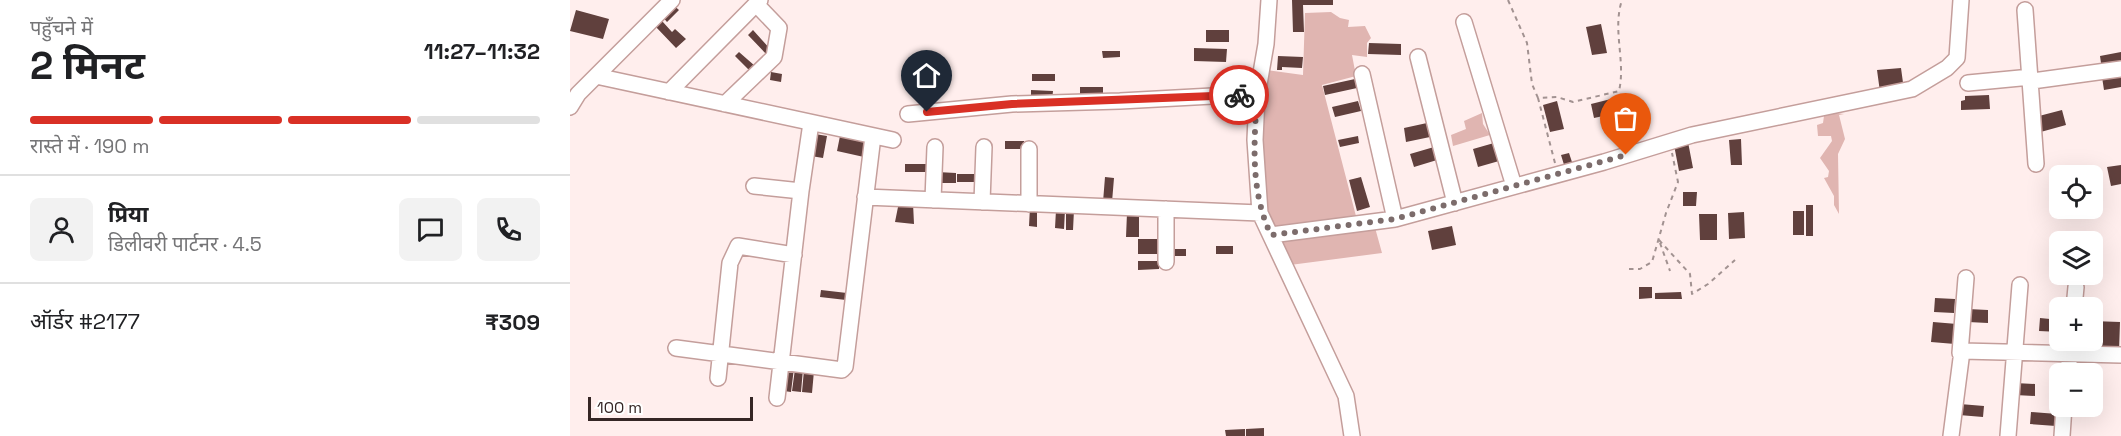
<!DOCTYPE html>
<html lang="hi">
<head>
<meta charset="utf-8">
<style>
	:root { --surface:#fff; --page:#f2f2f2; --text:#202124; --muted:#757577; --line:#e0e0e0; --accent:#d93025 }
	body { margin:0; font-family:"Space Grotesk","Noto Sans Devanagari",sans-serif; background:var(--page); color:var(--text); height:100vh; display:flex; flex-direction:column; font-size:22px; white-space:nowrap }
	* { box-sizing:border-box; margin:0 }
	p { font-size:20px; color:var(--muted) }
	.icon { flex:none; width:33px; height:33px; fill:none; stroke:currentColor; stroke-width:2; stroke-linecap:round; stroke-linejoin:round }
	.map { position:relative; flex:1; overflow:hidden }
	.drawer { display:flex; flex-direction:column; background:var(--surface); width:570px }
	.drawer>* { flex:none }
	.controls { position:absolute; left:1479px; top:165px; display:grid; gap:12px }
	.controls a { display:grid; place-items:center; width:54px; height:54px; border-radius:9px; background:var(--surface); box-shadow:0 6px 24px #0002; font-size:30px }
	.scale { position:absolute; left:18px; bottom:15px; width:165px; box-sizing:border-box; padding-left:6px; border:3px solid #352625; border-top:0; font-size:16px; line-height:21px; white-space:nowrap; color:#352625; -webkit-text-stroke:4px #fff; paint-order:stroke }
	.pin { position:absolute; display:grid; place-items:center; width:51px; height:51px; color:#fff; margin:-62px -26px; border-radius:50% 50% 50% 0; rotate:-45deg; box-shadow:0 0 6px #0007 }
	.pin .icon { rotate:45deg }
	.courier { position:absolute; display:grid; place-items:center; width:60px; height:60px; margin:-30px; border:4px solid #d93025; border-radius:50%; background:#fff; color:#222; box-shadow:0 2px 8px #0007 }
	.overview em { font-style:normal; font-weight:700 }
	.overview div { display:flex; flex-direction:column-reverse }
	.overview { display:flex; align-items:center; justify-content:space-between; height:102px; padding:0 30px }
	h1 { font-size:39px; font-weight:700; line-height:45px }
	.bar { display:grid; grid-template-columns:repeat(4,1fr); gap:9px 6px; align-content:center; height:72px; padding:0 30px }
	.bar i { height:8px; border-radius:4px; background:var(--line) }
	.bar .selected { background:var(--accent) }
	.bar p { grid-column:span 4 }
	.line { display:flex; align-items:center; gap:15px; padding:0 30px; border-top:2px solid var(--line) }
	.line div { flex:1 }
	.round { display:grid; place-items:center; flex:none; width:63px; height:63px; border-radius:9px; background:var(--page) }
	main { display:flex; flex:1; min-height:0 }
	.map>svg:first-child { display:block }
	.green { fill:#e0b5b1 }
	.building { fill:#60403d }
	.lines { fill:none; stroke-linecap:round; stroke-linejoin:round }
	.minor-casing { stroke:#c49e9b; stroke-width:18 }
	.path { stroke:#a29291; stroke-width:2; stroke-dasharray:4.5 4.5; stroke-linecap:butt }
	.minor { stroke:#fff; stroke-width:15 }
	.done { stroke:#7c6c6b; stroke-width:6; stroke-dasharray:0 10.8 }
	.route { stroke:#d93025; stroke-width:8 }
</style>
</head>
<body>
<main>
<section class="drawer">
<div class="overview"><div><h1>2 मिनट</h1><p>पहुँचने में</p></div><em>11:27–11:32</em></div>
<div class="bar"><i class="selected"></i><i class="selected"></i><i class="selected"></i><i></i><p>रास्ते में · 190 m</p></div>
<div class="line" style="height:108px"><a class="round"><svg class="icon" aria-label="person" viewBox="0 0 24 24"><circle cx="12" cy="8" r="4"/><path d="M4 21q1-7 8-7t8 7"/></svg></a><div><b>प्रिया</b><p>डिलीवरी पार्टनर · 4.5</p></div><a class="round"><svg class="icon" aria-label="chat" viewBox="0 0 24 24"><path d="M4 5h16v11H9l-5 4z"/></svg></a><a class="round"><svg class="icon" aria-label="phone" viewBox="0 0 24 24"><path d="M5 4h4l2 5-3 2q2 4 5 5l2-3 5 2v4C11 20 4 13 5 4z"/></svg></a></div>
<div class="line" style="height:78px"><div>ऑर्डर #2177</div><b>₹309</b></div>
</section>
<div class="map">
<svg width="1551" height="436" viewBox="0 0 1551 436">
	<rect width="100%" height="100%" fill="#ffeeed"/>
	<!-- green -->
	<path class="green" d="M761 12 770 18 779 20 778 27 795 26 801 38 797 43V57L782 55 786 76 752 85 787 220 706 230C682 178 692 125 696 70L733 75 735 13Z
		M912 113 913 124 920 135 883 146 881 135 896 129 894 121Z
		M1266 113 1274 114 1269 115 1275 139 1268 154 1269 214 1264 205V196L1254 178 1258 177 1259 171 1250 158 1262 141 1261 136H1248L1247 125 1253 123 1254 116Z
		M804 224 812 253 720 265 707 238Z"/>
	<!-- building -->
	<path class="building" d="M722 0H763V5H733L734 32H723Z
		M102 4 109 10 97 22 91 15Z
		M6 10 39 19 33 39 0 31Z
		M92 21 102 32 105 29 116 39 106 48 86 27Z
		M1031 24 1037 53 1022 55 1016 27Z
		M183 30 201 50 198 56 178 35Z
		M636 30H659V42H636Z
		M799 43 831 44V55L798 54Z
		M624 48 657 49 656 62 624 61Z
		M532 51H550V57L533 58Z
		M169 52 185 66 180 71 165 56Z
		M1551 52V67L1532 70 1530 56Z
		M708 56 733 57 732 68 712 67V70H707Z
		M1331 68 1334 90 1310 92 1307 70Z
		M201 72 212 74 211 82 200 80Z
		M462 74H485V81H462Z
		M1551 74V87L1534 90 1532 77Z
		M785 79 787 88 755 95 753 86Z
		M510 87H533V96H510Z
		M461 90 483 91 482 101 461 100Z
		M1419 95 1420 109 1391 110V101L1395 100V96Z
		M1053 96 1056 111 1024 118 1021 104Z
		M788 101 791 111 765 117 762 107Z
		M987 101 994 129 980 132 973 105Z
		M1492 110 1496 125 1467 133 1464 123 1471 121 1469 116Z
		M857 123 860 137 836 142 834 128Z
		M245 134 257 136 253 158 241 156Z
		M270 136 297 142 294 157 267 151Z
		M788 136 789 143 770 147 768 140Z
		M1171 139 1172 165H1161L1159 140Z
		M435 141H454L455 149H435Z
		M1118 142 1123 168 1109 171 1104 145Z
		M924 143 929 161 908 167 903 149Z
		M864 147 867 160 844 167 840 154Z
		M999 153 1003 165 995 168 991 155Z
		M335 164H361V172H335Z
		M1551 165V184L1541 186 1537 167Z
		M367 172 386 173V183H367Z
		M387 174H407V182H387Z
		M535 177 544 178 542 202H533Z
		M791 177 800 207 787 211 779 180Z
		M1529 181 1532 195 1522 196V182Z
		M1113 192H1127L1126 206H1113Z
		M329 202 343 203 344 224 325 222Z
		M1236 205H1243V236H1236Z
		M460 207H467V227L459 226Z
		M496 209 504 210 503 230H496Z
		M486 210H495L494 229 485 228Z
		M1223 211H1234V235H1223Z
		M1174 212 1175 238 1159 239 1158 213Z
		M557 213H569V237H556Z
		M1129 214H1147V240H1130Z
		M882 226 886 245 862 250 858 231Z
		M568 239H591L590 254H568Z
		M646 246H663V254H646Z
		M600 249H616V256H600Z
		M568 261H589V269L568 270Z
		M1069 287H1082V298L1069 299Z
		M251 290 277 293 276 300 250 297Z
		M1111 292 1112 299H1085V293Z
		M1365 298 1385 299 1384 313 1364 312Z
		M1398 309 1418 310V323L1398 322Z
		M1470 318 1490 320V332L1469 331Z
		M1522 321 1550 322 1549 351H1522Z
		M1363 322 1387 324 1385 344 1361 342Z
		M216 367 224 368 221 392 214 391Z
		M225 369H233L231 392 222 391Z
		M234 370 244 371 242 393 232 392Z
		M1445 383 1465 384V396L1445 395Z
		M1390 404 1414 406 1413 417 1389 415Z
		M1461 412 1487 414 1486 426 1460 424Z
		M694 428V436H676V429Z
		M675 429V436H656L655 430Z"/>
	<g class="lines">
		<defs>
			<path id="minor" d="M1455 10 1466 164
				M894 22 944 186
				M848 57 885 203
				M792 74 825 219 1034 162 1122 135 1342 89 1377 68 1387 58 1391 0
				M26 76 323 140
				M1462 81 1551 69
				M1398 83 1461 77
				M99 92 190 0
				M687 96 696 44 699 0
				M155 104 204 57 209 28 186 4
				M0 107 8 94 102 0
				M338 114 442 104 550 101 661 95 687 96 685 140 690 213 776 396 782 436
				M184 186 231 191 241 123
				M295 197 690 213
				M363 200 365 147
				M412 202 414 147
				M459 204V149
				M596 209V262
				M701 235 825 219
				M1504 308 1506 287
				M106 348 272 370 275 367 303 136
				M1390 353 1396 278
				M1498 374 1501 340
				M148 378 160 263 168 246 224 255
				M207 398 231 191
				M1381 436 1392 351 1551 355
				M1438 436 1450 285
				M1492 436 1494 406"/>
		</defs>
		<!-- minor casing -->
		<use href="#minor" class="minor-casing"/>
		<!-- path -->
		<path class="path" d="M938 0 957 43 962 84 968 98
			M985 163 968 98 987 97 1003 102 1049 91C1056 61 1042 30 1052 0
			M1089 240 1120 274 1122 294 1138 284 1165 260
			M1090 243 1100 271
			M1059 269H1070L1082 262 1096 213 1108 182 1102 153"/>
		<!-- minor -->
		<use href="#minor" class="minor"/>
	</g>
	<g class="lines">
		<!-- done -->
		<path class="done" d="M669 95 687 96C684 143 680 191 701 235L825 219 1056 155"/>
		<!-- route -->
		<path class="route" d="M357 112 442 104 669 95"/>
	</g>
</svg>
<div class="controls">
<a><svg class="icon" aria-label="locate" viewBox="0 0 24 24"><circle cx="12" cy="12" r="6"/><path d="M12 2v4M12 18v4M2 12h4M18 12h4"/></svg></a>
<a><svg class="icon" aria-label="layers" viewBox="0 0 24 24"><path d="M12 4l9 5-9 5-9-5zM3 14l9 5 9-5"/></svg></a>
<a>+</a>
<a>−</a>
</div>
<div class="scale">100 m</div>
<div class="pin" style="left:1056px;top:155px;background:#ea580c"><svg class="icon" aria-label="bag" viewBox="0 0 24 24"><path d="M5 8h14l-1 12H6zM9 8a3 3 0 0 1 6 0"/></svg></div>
<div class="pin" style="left:357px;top:112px;background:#1f2937"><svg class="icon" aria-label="home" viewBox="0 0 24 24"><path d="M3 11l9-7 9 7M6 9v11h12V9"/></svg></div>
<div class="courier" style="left:669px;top:95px"><svg class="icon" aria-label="bike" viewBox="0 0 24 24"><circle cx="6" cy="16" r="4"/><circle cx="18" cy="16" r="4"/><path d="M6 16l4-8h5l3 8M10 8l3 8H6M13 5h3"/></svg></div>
</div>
</main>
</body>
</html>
